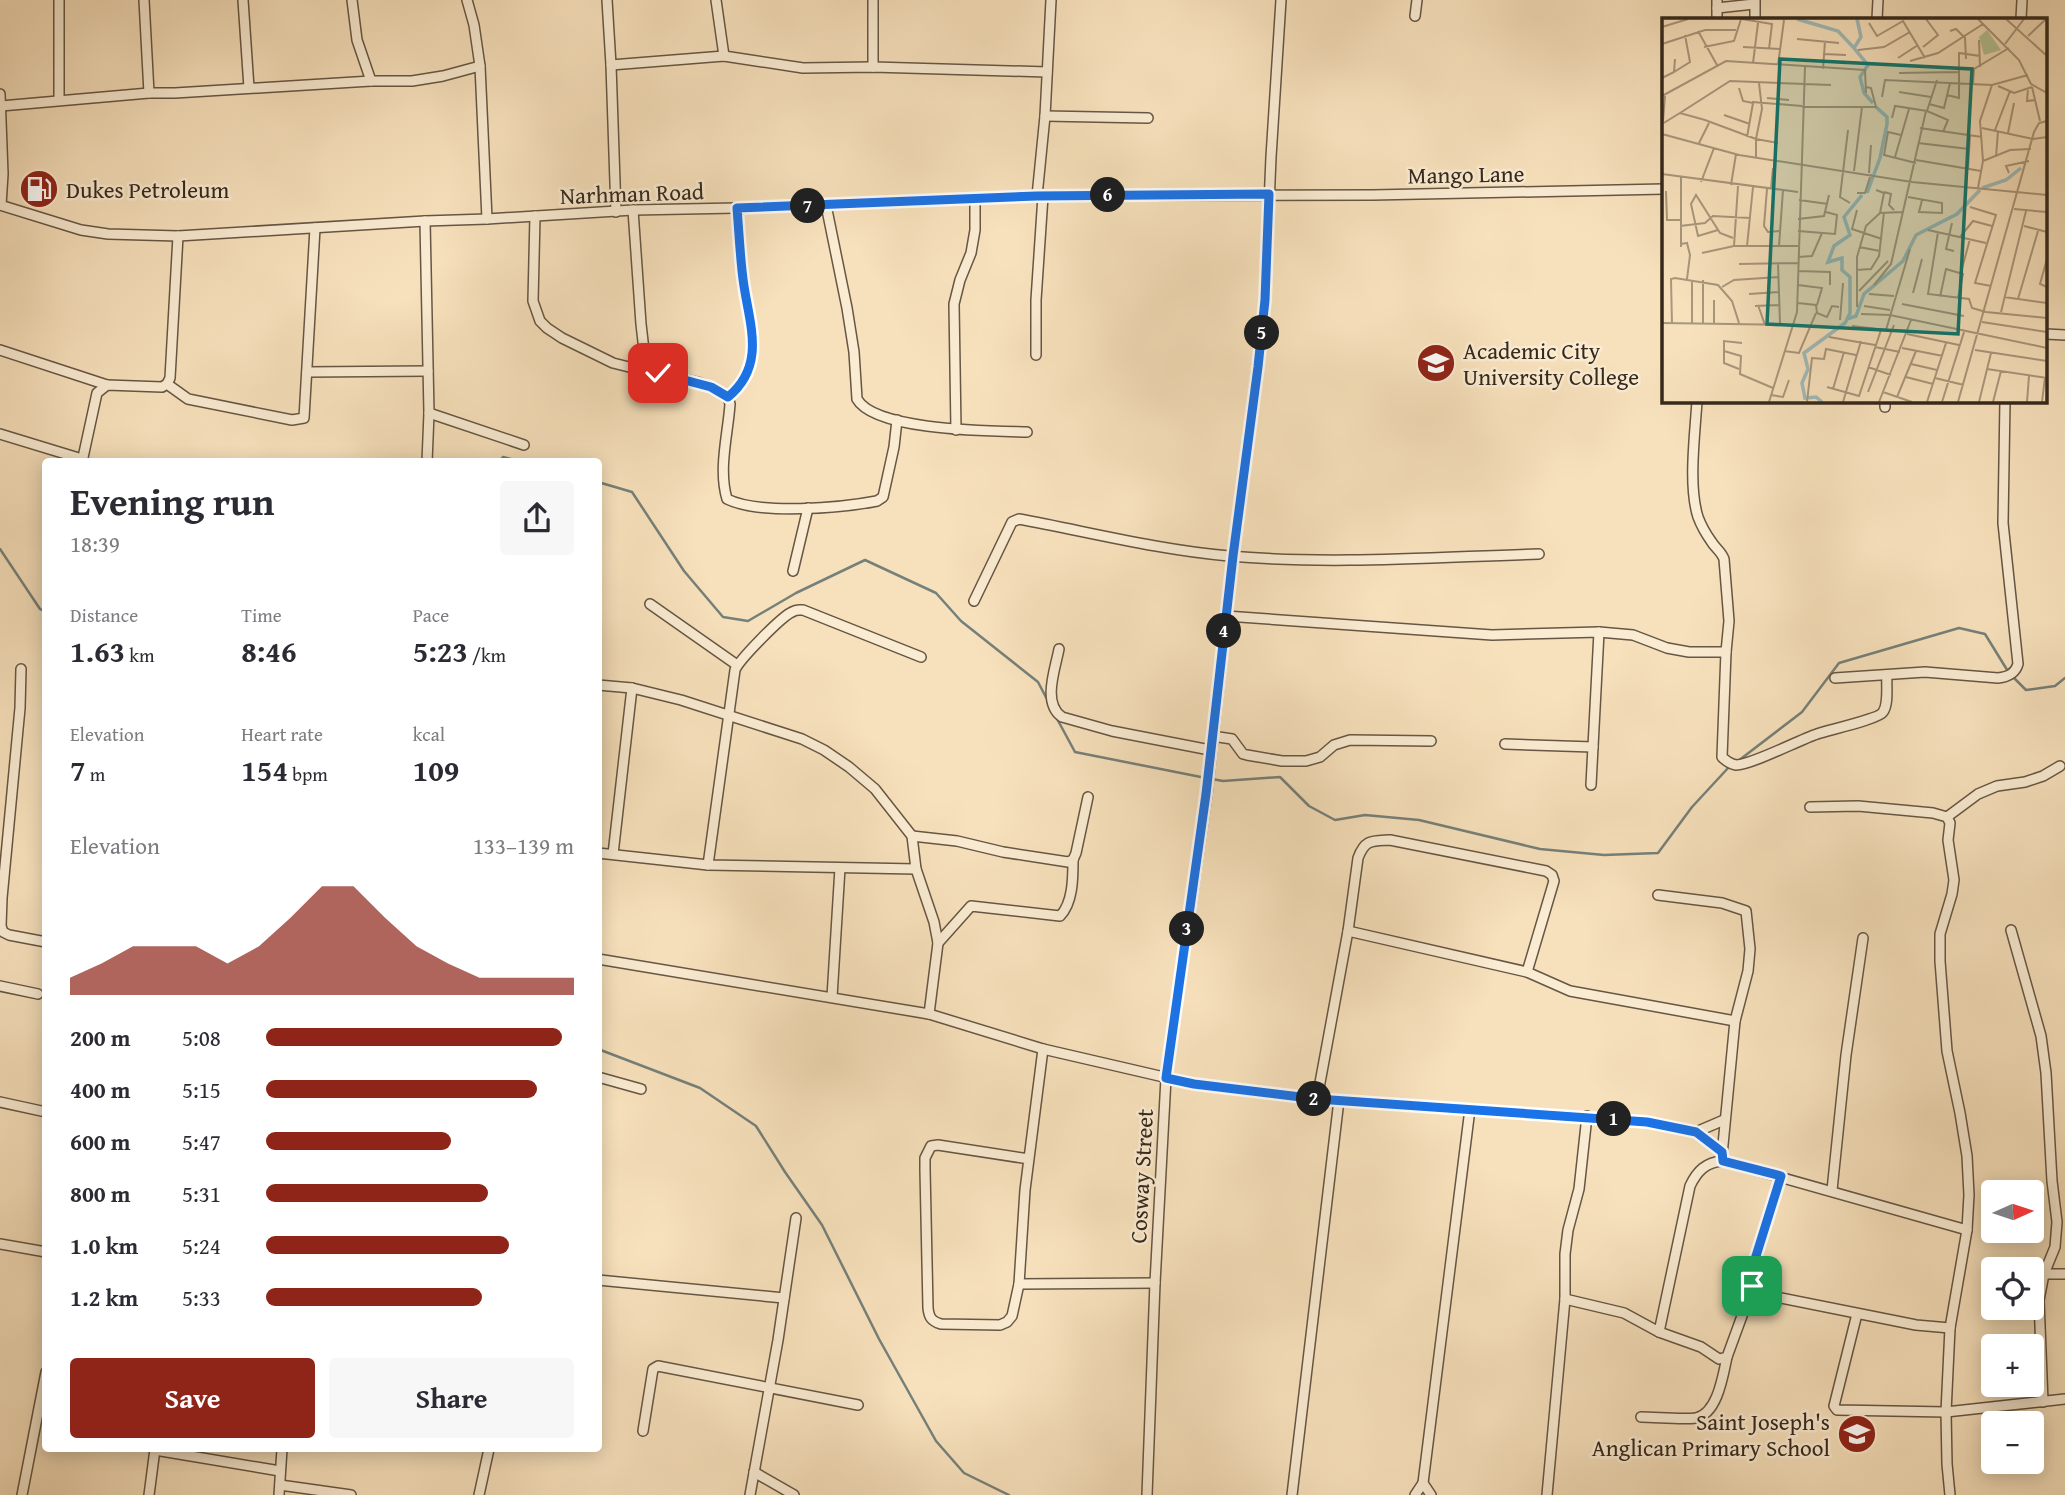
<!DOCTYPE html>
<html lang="en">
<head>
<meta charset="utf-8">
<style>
  body { margin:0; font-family:"Gentium Book Plus",serif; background:#f7f7f7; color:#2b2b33; height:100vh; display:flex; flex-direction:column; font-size:26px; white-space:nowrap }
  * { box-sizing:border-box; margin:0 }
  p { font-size:23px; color:#7c7c81 }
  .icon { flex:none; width:38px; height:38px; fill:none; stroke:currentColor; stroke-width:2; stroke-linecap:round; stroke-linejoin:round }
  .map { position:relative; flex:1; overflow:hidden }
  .panel { position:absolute; left:42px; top:458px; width:560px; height:994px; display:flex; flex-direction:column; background:#fff; border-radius:7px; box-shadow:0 4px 18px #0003 }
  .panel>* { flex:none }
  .needle { width:46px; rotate:87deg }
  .controls { position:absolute; left:1981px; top:1180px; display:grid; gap:14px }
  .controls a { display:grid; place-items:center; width:63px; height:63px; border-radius:7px; background:#fff; box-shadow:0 4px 18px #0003; font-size:35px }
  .pin { position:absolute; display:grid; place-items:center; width:60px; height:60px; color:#fff; margin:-30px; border-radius:14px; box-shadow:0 4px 10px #0006 }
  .km { position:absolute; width:35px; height:35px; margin:-18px; border-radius:50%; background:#222; color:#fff; font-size:19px; line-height:35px; text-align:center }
  .round { display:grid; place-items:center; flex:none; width:74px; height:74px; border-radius:7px; background:#f7f7f7 }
  .headline { display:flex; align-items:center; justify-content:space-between; height:119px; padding:0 28px }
  h1 { font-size:38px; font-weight:600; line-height:52px }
  .stats { display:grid; grid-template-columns:repeat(3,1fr); gap:10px; height:119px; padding:7px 28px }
  .stats div { display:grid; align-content:center }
  .stats b { font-size:30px; font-weight:600 }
  .stats small { font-size:19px; font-weight:400 }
  .stats p { font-size:19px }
  .chart { height:196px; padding:14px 28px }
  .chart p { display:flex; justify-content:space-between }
  .chart svg { width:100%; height:126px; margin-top:7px; fill:#8f2418; opacity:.7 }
  .primary-button { display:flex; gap:14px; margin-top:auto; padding:14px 28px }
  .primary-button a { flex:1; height:80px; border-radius:7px; background:#8f2418; color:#fff; font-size:28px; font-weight:600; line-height:80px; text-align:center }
  .primary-button a+a { background:#f7f7f7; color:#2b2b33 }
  ul { padding:0 28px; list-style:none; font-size:23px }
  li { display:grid; grid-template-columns:112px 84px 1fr; align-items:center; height:52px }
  li i { height:18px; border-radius:9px; background:#8f2418 }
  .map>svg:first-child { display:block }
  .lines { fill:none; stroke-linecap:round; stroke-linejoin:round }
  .stream { stroke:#75807a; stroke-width:2.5 }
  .minor-casing { stroke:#665643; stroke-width:12 }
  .minor { stroke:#faecd3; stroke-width:9 }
  .route-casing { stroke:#fff; stroke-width:14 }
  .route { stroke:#1a73e8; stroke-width:9 }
  .labels { text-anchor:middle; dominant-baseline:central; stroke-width:5; stroke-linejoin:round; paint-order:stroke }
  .street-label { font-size:23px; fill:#35281b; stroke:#faecd3 }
  .poi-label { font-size:23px; fill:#35281b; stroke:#faecd3; text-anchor:start }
  .inset-river { fill:none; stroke:#a0bbba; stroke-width:3.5 }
  .inset-road { fill:none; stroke:#a9977c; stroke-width:2 }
  .view { fill:#0f766e; fill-opacity:0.15; stroke:#0f766e; stroke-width:3.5 }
  .inset-edge { fill:none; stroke:#35281b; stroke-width:3.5 }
</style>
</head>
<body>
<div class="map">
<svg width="2065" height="1495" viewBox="0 0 2065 1495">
  <rect width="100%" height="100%" fill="#f7e1bc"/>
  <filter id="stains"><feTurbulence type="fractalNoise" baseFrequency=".00286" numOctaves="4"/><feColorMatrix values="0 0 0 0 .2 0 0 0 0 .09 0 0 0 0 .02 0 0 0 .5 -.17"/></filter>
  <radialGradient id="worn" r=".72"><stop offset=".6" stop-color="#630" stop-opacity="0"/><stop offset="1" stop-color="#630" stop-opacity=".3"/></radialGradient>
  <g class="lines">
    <g class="stream">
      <path d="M499,462L503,457L522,462"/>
      <path d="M598,482L632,492L684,571L723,617L748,621L796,593L865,560L936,593L961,621L1038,682L1049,703"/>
      <path d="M0,549L40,609L46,612"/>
      <path d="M1055,715L1075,752L1206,778"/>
      <path d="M1738,761L1802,712L1839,663L1959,628L1985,634L2009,673L2026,690L2055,686L2065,678"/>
      <path d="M1212,779L1223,781L1280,777L1309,806L1335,820L1365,815L1419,820L1540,849L1604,855L1658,853L1692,807L1729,767"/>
      <path d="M598,1049L700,1088L756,1126L785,1172L822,1225L879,1339L936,1441L964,1473L1009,1495"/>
    </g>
    <g class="minor-casing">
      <g id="minor">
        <path d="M59,0V100"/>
        <path d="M144,0L149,93"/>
        <path d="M243,0L249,88"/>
        <path d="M352,0L357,40L371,81"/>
        <path d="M467,0L474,25L480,66L487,219"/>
        <path d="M607,0L611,65L616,212"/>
        <path d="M716,0L724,56"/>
        <path d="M873,0V67"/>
        <path d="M1755,0V19"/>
        <path d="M1717,8L1754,4"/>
        <path d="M1415,16L1417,0"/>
        <path d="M1717,19V0"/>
        <path d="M1877,19L1878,0"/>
        <path d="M2021,19L2022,0"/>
        <path d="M611,65L724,56L803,68L873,67L1047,72"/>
        <path d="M0,94L3,174L1,205"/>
        <path d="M1,106L149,93H175L371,81H412L443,76L480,66"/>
        <path d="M1045,116L1148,118"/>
        <path d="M1037,196L1045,116L1051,0"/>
        <path d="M0,205L81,230L108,234L178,236L425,221L487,219L633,210L737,208L1037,196L1373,195L1664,189"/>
        <path d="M826,205L847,308L854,352L857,399C875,431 992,431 1027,432"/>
        <path d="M633,210L641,324L645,359L650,368"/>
        <path d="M535,216L533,301L540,321L547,328L562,338L613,363L629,367L650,368L658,373L697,382L711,387L728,397L730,404C728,434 718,469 727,499C759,515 841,508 877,501L883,497L894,447L897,420"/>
        <path d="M425,221L429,413L427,462"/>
        <path d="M2046,334L2065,335"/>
        <path d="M0,350L107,385"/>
        <path d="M1036,355V300L1043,196"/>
        <path d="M307,372L428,371"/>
        <path d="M167,384L188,399L292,420L304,418L315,228"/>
        <path d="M728,397C768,363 748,322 743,279C740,256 739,232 737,208"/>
        <path d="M1697,401C1695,434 1688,486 1698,517C1701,525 1706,534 1711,541C1715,548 1721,551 1724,559L1729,621L1726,652"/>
        <path d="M1885,407V401"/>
        <path d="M429,413L524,445"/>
        <path d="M956,430L954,304L960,280L971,253L975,230V198"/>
        <path d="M0,434L82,459"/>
        <path d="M82,462L97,393L107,385L162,387L167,384L170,378L178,236"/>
        <path d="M793,571L808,508"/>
        <path d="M974,601L1012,522L1019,519C1089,532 1159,550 1229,556C1332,565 1436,557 1539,554"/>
        <path d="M650,604L737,665"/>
        <path d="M1226,616L1492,635L1599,632L1633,635L1667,648L1689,652H1726L1722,757C1726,761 1730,764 1736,765C1751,765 1799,740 1817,734C1828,730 1879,719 1883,712C1889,704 1886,685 1887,675"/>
        <path d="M1059,649C1055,670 1042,703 1062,717L1112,731L1210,750"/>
        <path d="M21,669L20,708L2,898L1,926L3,932L9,935L46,942"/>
        <path d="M1835,678L1925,672L1998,678C2008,677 2015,674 2018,664L2003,523L2005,401"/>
        <path d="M598,685L632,688L681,700L802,739L824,750L849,767L875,789L912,836L916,869L934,922L938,943L929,1014"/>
        <path d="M1212,736L1232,739L1243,754L1247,755L1282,761H1306L1320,757L1334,745L1350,740L1431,741"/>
        <path d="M1505,744L1593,747"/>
        <path d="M1591,785L1599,632"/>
        <path d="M1810,807L1858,806L1933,813L1947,817L1950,823L1948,840L1954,880L1952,894L1940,934V961L1947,1051L1960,1113L1967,1156L1969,1195L1967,1230L1950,1328L1946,1412L1947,1464L1950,1495"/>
        <path d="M1947,817L1978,794L1997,786L2025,782L2043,776L2060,766"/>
        <path d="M912,836L957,841L1003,852L1068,862L1073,860L1076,853L1088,797"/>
        <path d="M598,853L708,865L916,869"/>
        <path d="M613,854L632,688"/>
        <path d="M708,865L735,670C739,660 781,617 792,612C797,609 797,610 803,610L921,657"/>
        <path d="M1658,895L1722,903L1746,911L1750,949L1748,971L1735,1021L1722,1155"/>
        <path d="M2011,930L2041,1036L2046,1073L2052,1181L2057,1222L2055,1247L2044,1274L2039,1300L2043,1402"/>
        <path d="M1348,931L1527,972L1570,991L1735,1021"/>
        <path d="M938,943L971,906L1060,916C1073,903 1073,878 1073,860"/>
        <path d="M598,959L929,1014L1043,1049L1194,1084L1317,1099L1647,1122L1696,1132L1722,1152"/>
        <path d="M0,986L38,994"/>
        <path d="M832,997L840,868"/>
        <path d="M598,1077L641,1089"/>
        <path d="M1317,1099L1348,931L1358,858C1365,839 1372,841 1390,840L1546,871L1552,875L1554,881L1527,972"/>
        <path d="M0,1102L46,1112"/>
        <path d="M1696,1132L1724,1120"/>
        <path d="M1029,1159L938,1145L931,1146L925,1158V1170L928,1308C929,1317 931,1321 941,1324L1000,1325L1007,1322L1012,1316L1019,1284L1025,1190L1043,1049"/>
        <path d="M1781,1176L1751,1272L1750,1281L1756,1293L1916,1325L1950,1328"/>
        <path d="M1832,1190L1846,1055L1863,938"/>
        <path d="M0,1244L46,1252"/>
        <path d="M2044,1274H2065"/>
        <path d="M598,1280L784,1298"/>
        <path d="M1019,1284L1155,1283"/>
        <path d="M1565,1299L1624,1313L1659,1332L1690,1186C1697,1171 1706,1162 1723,1161L1967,1230"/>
        <path d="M1857,1314L1834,1406L1837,1410L1946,1412L2065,1399"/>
        <path d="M1659,1332L1701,1347L1719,1359L1727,1357L1746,1305L1756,1293"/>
        <path d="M1641,1417C1656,1417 1682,1420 1696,1418C1718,1413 1723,1375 1727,1357"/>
        <path d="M643,1431L653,1369L658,1366L858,1405"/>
        <path d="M155,1450L280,1471"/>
        <path d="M754,1472L794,1495"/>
        <path d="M280,1485L351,1495"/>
        <path d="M22,1495L46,1372"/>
        <path d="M149,1495L155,1449"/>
        <path d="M279,1495L282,1449"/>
        <path d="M479,1495L489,1449"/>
        <path d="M750,1495L778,1340L796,1218"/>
        <path d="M1147,1495L1155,1283L1166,1078L1207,794L1233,556L1260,347L1265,300L1271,157L1281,0"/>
        <path d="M1292,1495L1339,1100"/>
        <path d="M1415,1495L1423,1483"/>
        <path d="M1431,1495L1423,1483L1470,1109"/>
        <path d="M1547,1495L1565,1299V1254L1568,1230L1579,1189L1587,1116"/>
      </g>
    </g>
    <use href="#minor" class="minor"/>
  </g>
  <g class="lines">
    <g class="route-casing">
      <path id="route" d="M658,373L711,387L728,397C768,364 748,321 743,279C740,256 739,232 737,208L1037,196L1269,194L1265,300L1258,367L1233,556L1206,794L1166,1078L1194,1084L1317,1099L1647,1122L1696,1132L1722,1152L1723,1161L1781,1176L1751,1272L1752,1286"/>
    </g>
    <use href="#route" class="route"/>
  </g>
  <defs>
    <g id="fuel-disc" transform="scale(2.0125)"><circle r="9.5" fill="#8f2418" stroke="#faecd3"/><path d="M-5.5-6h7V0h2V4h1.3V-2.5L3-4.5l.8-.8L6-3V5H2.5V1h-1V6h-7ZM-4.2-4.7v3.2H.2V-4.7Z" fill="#fff"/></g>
    <g id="university-disc" transform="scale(2.0125)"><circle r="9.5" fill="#8f2418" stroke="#faecd3"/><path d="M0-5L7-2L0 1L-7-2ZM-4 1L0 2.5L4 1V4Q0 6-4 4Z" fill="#fff"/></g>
    <g id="school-disc" transform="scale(2.0125)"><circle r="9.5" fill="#8f2418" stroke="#faecd3"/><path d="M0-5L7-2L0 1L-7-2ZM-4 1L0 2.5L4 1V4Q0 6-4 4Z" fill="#fff"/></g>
  </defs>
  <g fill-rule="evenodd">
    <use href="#fuel-disc" x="39" y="189"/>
    <use href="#university-disc" x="1436" y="363"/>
    <use href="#school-disc" x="1857" y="1434"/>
  </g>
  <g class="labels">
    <g class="street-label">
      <text transform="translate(1466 174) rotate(-1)">Mango Lane</text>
      <text transform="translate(632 193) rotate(-2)">Narhman Road</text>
      <text transform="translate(1141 1176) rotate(-87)">Cosway Street</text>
    </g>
    <g class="poi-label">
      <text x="66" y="189">Dukes Petroleum</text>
      <text x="1463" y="350">Academic City<tspan x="1463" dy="26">University College</tspan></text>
      <text x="1830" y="1421" text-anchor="end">Saint Joseph's<tspan x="1830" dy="26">Anglican Primary School</tspan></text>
    </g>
  </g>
  <g transform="translate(1662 18)">
    <rect width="385" height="385" fill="#f7e1bc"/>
    <path d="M325,12L339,32L322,37L317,19Z" fill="#b6c496"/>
    <path class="inset-river" d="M135,1L176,13L192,30M195,1L199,19L192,30L206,47L198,59L202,75L211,85M320,170L344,162L359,150M205,175L218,140L225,106V99L214,89M185,301L194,298L202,276L241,243L254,217L295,196L318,172M160,384L154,379L143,380L140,365L146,351L142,335L183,305L188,295V259L180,252V240L166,244L172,228L188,217L182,199L200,177"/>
    <path class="inset-road" d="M80,1L110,6L107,31M316,1L357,42L369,66L385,75M344,1L385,38M207,5L215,18L241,3L263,40M0,9L26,1M36,13L55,47M288,13L294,11L303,20L304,41M366,18L384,1M135,21L177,25M317,22L318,49M0,26L43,12H74M343,26L362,1M42,29L72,23L79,1M81,29L118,31M261,29L276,17L264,1M196,32L222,29L248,14M162,36L184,37M236,40L256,27M248,43L276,35L321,6M91,45L96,5M116,47L122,2M161,51L163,23M12,54L28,44L23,17M237,55L297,54M0,60L12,54L13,41M97,65L100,91L94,121L116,125M311,66L312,51L347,30M336,68L352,75L370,69M370,69L378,103M77,70L81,83L91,85L85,119M366,70L365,83L373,82M237,74L269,79M285,77L297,80V35L318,38M0,78L64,43L203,52L204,75M220,79L223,62L330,67L366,57M105,80L127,82M90,84L140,88M267,86L282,90L288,65M140,89H200M265,93L275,62M18,95L68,63L169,67M62,97L88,106M230,100L233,88L265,93L286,102L281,114M1,103L3,78M0,106L18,95L43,102L94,121V140M258,110L320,119M320,110L371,121L385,119M186,112L178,179L188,185M333,112L348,73M346,115L352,85M0,116L77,137L250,164L385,177M239,117L226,114L222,137L254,145M37,125L47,105M256,125L307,131M233,139L247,91M334,139L336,113M254,142L319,153M321,143L348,132L369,131M306,151L308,118M192,153L200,89H214L209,70L204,69M207,155L209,127M347,155L344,148L367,143M0,156L136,174M19,159V229M39,164L52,130M69,167L74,136M316,170L321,143L318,103L330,67M105,171L102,208L106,214L117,213M109,171L111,150M214,172L222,175L218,195M4,173L5,202H18M222,174L229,176L227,187L232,192M195,175H203L209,156M246,179L280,185V195L257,194L260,182M137,182L166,186M308,189L334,197L313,265L329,268M352,191L385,194M195,192L190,211L220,221M136,201L162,198L167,177M290,205L284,231L292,233M18,208L43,205L51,198L88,200M362,208L385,214M56,212L36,218L29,186L34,177L58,215L71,220M266,212L324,225M136,213L173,216L175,197L164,194M276,214L266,276L307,281L310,290L324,294L385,300M298,219L311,203L330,208M19,226L25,225L28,237L25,261M72,228L76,168M85,228L91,169M117,228L121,172M197,229L218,233M40,235L72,228H136M136,239L150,238L160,215M385,241L378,266L385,269M116,245L118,305M77,246L136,245M194,252L209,251L217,238L222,194M136,253L168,254V267M299,254L308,221M30,262V305M41,262V306M136,267L160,270L155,287M212,267L229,246L264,93M60,269L72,262L117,259M197,273L226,243M251,275L260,241M87,276L117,274M207,276L232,278M278,279L284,251L301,256L296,280M342,279L385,285M356,281L376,213M136,285L154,287L155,295L165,299L170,288L177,289M240,286L302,298M96,287L103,307M93,288L117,287M202,288L228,292M195,289V239L204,208L218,195L241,194M339,294L364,193M199,296L228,297L385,330M178,302L181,265M320,304L385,314M0,305L131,307M10,306L9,261L13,260L56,267L70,283L77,305M52,306V282M190,308L224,312L248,231M245,316L297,327M167,319L213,327M213,329L238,334M240,330L281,338M313,332L385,343M62,333L79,338L78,356L111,370M122,333L137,335L154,295M249,346L275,352M206,349L229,357M77,351L62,345V323L80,325M325,351L385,360M244,359L271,366M273,360L302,367M165,369L197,378L219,312M171,371L182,334M206,374L232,307M221,374L250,384M109,377L121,379L127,362M235,379L254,333M107,384L135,294L143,49M145,384L150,340L162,341L164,331L194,337M181,384L199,323M217,384L249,302M265,384L284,325M280,384L302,314M296,384L372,114L377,105L385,103M317,384L329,335M331,384L339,353M365,384L367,358M380,384L383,359"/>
    <path class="view" d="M118,41L310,51L296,316L105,306Z"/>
    <rect width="385" height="385" class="inset-edge"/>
  </g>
  <rect width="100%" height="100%" filter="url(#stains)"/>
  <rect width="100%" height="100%" fill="url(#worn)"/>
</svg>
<div class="controls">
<a><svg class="needle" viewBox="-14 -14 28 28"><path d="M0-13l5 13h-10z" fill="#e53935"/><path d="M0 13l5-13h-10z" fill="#7c7c81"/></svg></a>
<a><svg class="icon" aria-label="locate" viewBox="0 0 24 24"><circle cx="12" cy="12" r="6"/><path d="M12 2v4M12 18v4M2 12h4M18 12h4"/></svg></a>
<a>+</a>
<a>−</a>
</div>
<div class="pin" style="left:1752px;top:1286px;background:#1e9e55"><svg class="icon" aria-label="arrive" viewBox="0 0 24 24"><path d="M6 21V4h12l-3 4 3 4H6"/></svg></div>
<div class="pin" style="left:658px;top:373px;background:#d93025"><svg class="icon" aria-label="check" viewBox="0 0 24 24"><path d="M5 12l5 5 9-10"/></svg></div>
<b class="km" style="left:1614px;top:1119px">1</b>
<b class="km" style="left:1314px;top:1099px">2</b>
<b class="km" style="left:1187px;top:929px">3</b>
<b class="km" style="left:1224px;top:631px">4</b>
<b class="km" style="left:1262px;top:333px">5</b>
<b class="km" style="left:1108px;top:195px">6</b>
<b class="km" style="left:808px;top:206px">7</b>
<section class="panel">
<div class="headline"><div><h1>Evening run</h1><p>18:39</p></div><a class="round"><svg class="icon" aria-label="share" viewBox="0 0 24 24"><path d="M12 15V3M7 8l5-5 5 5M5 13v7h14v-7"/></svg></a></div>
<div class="stats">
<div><p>Distance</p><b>1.63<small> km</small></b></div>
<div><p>Time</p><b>8:46</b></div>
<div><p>Pace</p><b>5:23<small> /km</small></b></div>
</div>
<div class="stats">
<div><p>Elevation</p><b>7<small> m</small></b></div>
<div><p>Heart rate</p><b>154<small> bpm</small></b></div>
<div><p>kcal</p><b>109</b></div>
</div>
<div class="chart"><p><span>Elevation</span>133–139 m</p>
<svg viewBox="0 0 160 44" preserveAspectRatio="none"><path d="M0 44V38L10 33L20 27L30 27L40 27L50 33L60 27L70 17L80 6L90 6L100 17L110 27L120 33L130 38L140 38L150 38L160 38V44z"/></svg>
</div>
<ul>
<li><b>200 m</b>5:08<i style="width:96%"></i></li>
<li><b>400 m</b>5:15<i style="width:88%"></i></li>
<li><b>600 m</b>5:47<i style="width:60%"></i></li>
<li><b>800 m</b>5:31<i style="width:72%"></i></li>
<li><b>1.0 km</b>5:24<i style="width:79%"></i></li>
<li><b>1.2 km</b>5:33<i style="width:70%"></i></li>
</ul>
<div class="primary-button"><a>Save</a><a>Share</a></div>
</section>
</div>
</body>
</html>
